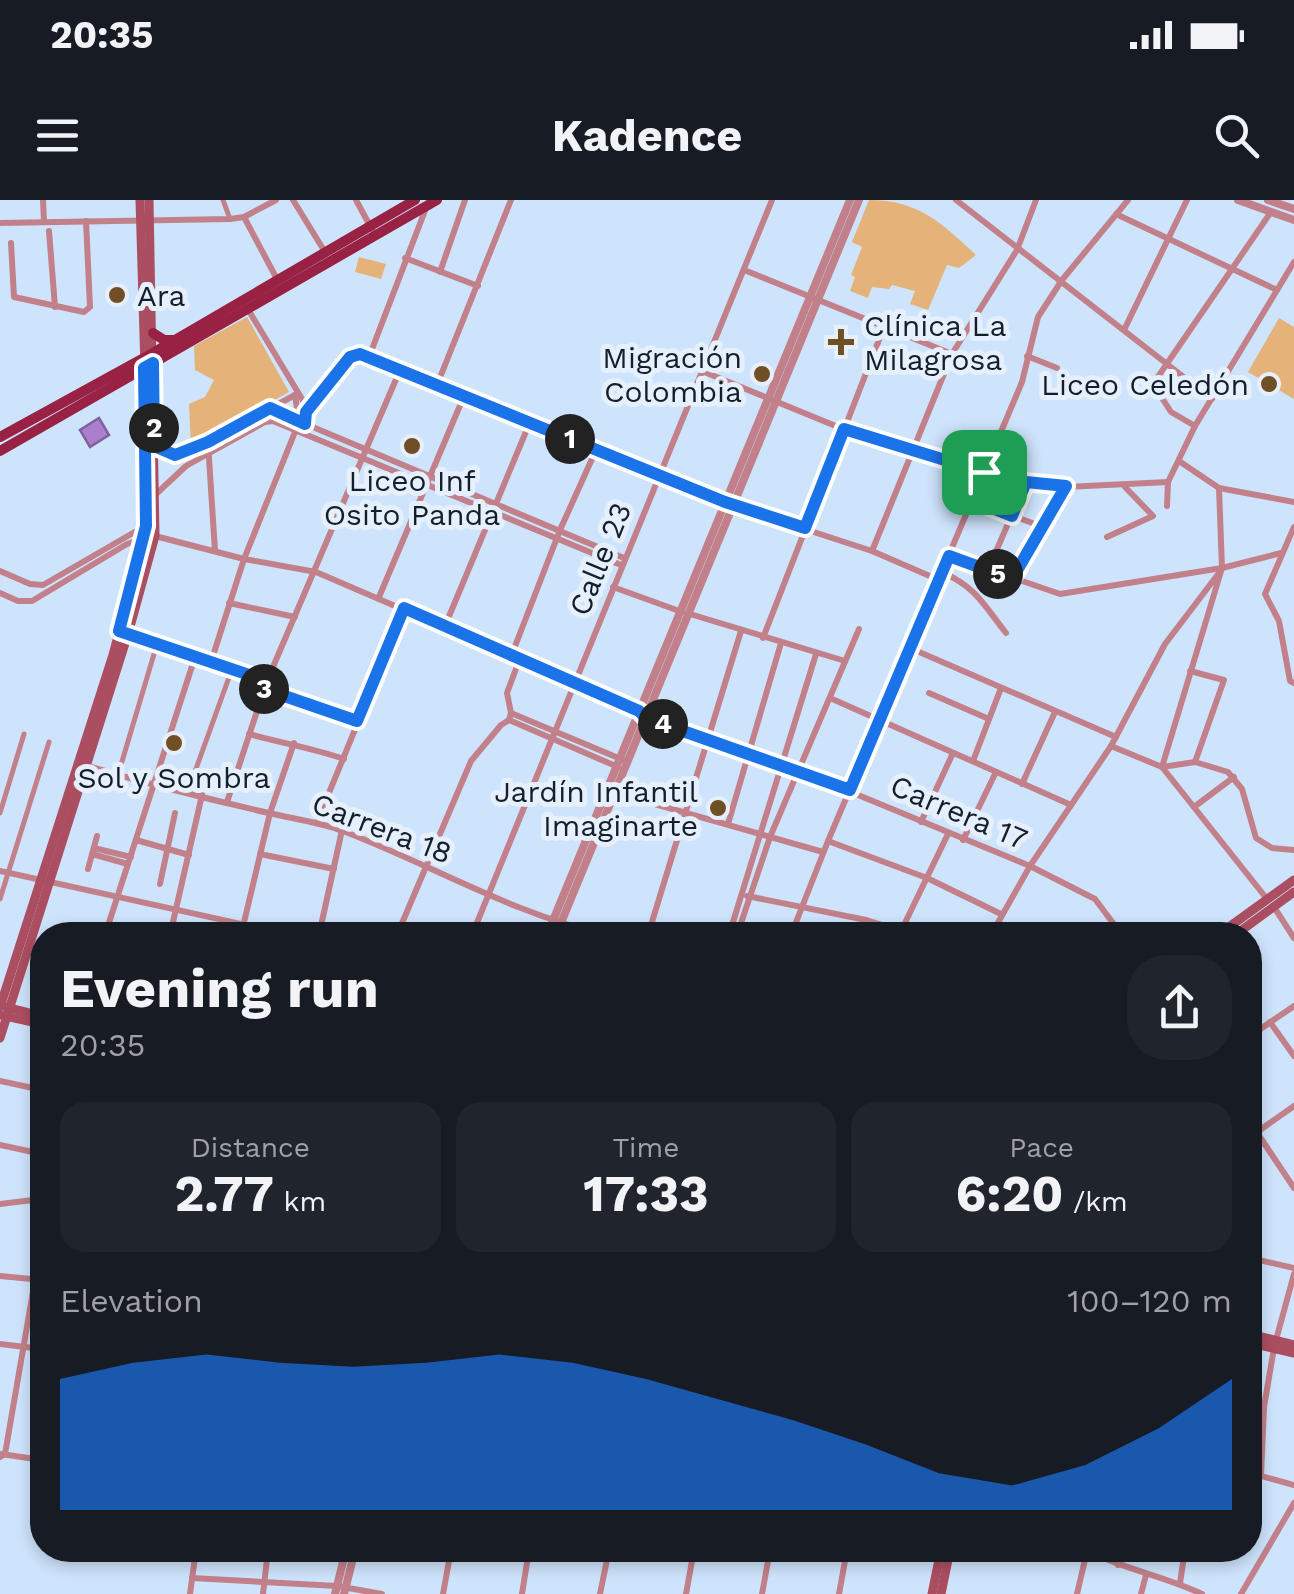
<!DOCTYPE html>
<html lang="en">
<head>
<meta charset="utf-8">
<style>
  body { margin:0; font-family:"Work Sans",sans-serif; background:#20242c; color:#f1f3f6; height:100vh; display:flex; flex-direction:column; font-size:38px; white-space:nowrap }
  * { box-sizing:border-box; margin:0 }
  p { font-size:32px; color:#9ea1a6 }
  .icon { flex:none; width:55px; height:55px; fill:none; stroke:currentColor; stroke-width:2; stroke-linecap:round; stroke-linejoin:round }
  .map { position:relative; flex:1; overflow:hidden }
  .drawer { position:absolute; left:30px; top:722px; width:1232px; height:640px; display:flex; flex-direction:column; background:#171b24; border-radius:40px; box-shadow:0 5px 15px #0003 }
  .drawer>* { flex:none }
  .pin { position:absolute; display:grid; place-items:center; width:85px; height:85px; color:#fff; margin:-42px; border-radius:20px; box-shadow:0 5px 15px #0006 }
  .km { position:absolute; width:50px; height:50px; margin:-25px; border-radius:50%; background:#222; color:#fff; font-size:28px; line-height:50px; text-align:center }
  .round { display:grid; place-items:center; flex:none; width:105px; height:105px; border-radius:40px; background:#20242c }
  .summary { display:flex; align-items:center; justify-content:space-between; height:170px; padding:0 30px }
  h1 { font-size:55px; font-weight:700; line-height:75px }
  .stats { display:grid; grid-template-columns:repeat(3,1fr); gap:15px; height:170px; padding:10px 30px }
  .stats div { display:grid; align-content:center; border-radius:25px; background:#20242c; text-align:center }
  .stats b { font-size:50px; font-weight:700 }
  .stats small { font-size:28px; font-weight:400 }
  .stats p { font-size:28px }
  .chart { height:280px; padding:20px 30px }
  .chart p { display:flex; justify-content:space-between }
  .chart svg { width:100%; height:180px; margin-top:10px; fill:#1a73e8; opacity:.7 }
  .status { display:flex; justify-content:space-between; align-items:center; height:70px; padding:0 50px; background:#171b24; direction:ltr }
  .status svg { height:28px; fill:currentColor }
  header { display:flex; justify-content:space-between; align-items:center; height:130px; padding:0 30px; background:#171b24; font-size:45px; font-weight:700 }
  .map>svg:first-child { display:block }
  .green { fill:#e5b279 }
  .water { fill:#ab7fce; stroke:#7e629c; stroke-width:2.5 }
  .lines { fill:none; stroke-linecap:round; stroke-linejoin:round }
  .pedestrian { stroke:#c2808a; stroke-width:5 }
  .minor { stroke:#c2808a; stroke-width:6 }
  .tertiary { stroke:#c2808a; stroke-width:8 }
  .secondary { stroke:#ac4e61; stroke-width:9 }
  .primary { stroke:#992144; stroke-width:10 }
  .route-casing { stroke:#fff; stroke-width:20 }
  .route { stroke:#1a73e8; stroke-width:12 }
  .poi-dot { fill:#704e26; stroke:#e5f0fc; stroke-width:4 }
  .labels { text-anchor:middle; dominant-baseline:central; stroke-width:10; stroke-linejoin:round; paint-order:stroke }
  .poi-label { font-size:30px; fill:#141f29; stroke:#e5f0fc; text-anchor:end }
  .street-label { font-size:30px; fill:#141f29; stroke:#e5f0fc }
</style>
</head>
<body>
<div class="status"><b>20:35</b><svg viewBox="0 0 49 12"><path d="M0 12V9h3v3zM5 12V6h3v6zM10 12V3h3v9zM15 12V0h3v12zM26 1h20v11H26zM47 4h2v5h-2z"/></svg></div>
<header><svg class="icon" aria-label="menu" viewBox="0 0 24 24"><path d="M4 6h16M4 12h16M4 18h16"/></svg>Kadence<svg class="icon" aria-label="search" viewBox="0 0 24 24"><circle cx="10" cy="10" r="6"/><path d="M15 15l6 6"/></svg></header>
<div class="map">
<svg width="1294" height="1394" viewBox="0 0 1294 1394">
  <rect width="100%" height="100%" fill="#cee4fc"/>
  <g class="green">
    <path d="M869,0C918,0 942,23 976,55L959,68L947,65L928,110L910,104L915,91L892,85L889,89L872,87L868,98L850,91L855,77L851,75L862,47L852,42Z"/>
    <path d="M359,57L386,64L381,79L355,72Z"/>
    <path d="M247,117L289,192L191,246L189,204L205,197L214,180L195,170L194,146Z"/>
    <path d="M1279,118L1294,127V199L1248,172Z"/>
  </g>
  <path class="water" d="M99,218L109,235L90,247L80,230Z"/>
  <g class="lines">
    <g class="pedestrian">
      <path d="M223,0L230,19"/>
      <path d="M118,575L157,444"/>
      <path d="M188,591L232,469"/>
      <path d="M0,613L24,534"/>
      <path d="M0,699L49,542"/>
    </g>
    <g class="minor">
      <path d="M43,0L44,22"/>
      <path d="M293,0L325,52"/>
      <path d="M356,0L375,35"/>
      <path d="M956,0L1212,199"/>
      <path d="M1116,14L1277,90"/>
      <path d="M244,17L278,81"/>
      <path d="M0,23L230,19L244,17L276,0"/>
      <path d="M49,31L55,107"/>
      <path d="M11,43L14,97L84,112L90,107L86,21"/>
      <path d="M405,58L478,86"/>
      <path d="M744,70L952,154"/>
      <path d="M440,72L465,0"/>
      <path d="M246,106L302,199L307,212L304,227"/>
      <path d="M1125,128L1187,0"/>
      <path d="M1027,156L1057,168"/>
      <path d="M369,157L426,8"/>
      <path d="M702,171L843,229L911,251L1026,282L1066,287L1168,282"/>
      <path d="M437,185L511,0"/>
      <path d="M270,209L624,358"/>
      <path d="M307,212L350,157L359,154L725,303L872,351L939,380"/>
      <path d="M1195,226L1171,212L1153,184L1271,12"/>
      <path d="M208,243L215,351"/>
      <path d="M154,246L175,255L184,254L297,194"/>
      <path d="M1179,261L1219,288L1294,302"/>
      <path d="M1219,288L1222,368L1162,567L1267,699"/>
      <path d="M155,295L186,266L265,222L273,221L621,365"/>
      <path d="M971,300L1043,327"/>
      <path d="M1167,306L1168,282L1195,226L1294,62"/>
      <path d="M1294,327L1265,394L1279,421L1290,481L1294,483"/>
      <path d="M155,336L244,359L316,372L639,511L647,518L800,571L1030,666L1095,699L1122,735"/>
      <path d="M1107,337L1153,316L1125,287"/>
      <path d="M872,351L952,154L1017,50L1036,0"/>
      <path d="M949,356L1060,394L1222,368L1281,353"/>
      <path d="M988,370L1026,282"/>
      <path d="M0,371L30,384L43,385L145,326"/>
      <path d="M942,372C977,388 983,404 1006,433"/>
      <path d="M1012,379L1066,287"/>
      <path d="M613,387L682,412"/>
      <path d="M0,393L18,401H32L127,344L144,338"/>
      <path d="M379,397L464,196"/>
      <path d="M229,403L295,417"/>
      <path d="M690,414L845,461"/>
      <path d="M445,426L530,222"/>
      <path d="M125,434L267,481"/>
      <path d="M763,438L884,127"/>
      <path d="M910,448L1116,537"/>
      <path d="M512,454L560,330L596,250"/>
      <path d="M211,462L244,359L299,222L295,195"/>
      <path d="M1190,471L1224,480L1195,562"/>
      <path d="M264,489L357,521"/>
      <path d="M929,493L989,519"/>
      <path d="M830,498L1071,605"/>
      <path d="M511,513L628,562"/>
      <path d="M509,520L618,567"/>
      <path d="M249,534C281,543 312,548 344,559"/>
      <path d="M1111,546L1162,567L1195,562L1228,572L1242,589L1256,638L1272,648L1294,650"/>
      <path d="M973,561L1001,488"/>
      <path d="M84,565C145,583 207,599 269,613C294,619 319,622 343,631C432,665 513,714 606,735"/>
      <path d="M1022,584L1055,512"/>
      <path d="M616,593L823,652"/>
      <path d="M227,602L267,481L400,170"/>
      <path d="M1194,607L1234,577"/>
      <path d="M317,622L405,408"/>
      <path d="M921,622L953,553"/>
      <path d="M728,624L781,443"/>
      <path d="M136,640L189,655"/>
      <path d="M963,640L996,572"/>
      <path d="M828,641L927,678L1001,714"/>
      <path d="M94,648L131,657"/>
      <path d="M92,654L128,664"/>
      <path d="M260,654L334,669"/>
      <path d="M88,669L97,636"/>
      <path d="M0,671L291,735"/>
      <path d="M160,684L175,613"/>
      <path d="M747,696L866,720L916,735"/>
      <path d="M1274,707L1294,738"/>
      <path d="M902,729L948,634"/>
      <path d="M105,735L195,457"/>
      <path d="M170,735L202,595"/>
      <path d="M241,735L270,613L294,543"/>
      <path d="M319,735L342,630"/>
      <path d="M397,735L471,561L501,525L509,520L511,513L507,493L520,458"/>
      <path d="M472,735L772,0"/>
      <path d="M648,735L741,431"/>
      <path d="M729,735L816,454"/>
      <path d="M737,735L770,637L859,429"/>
      <path d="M791,735L828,641L1022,182L1038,117L1062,80L1128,0"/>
      <path d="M862,735L866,720"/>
      <path d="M991,735L1030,666L1111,546L1165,444L1219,373"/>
      <path d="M1270,822L1294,856"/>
      <path d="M1250,836L1294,806"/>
      <path d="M0,881L42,890"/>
      <path d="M1250,922L1294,988"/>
      <path d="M1250,937L1294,906"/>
      <path d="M0,945L42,954"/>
      <path d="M0,1004L41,999"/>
      <path d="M1250,1058L1294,1068"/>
      <path d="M0,1076L42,1080"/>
      <path d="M1276,1140L1294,1074"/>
      <path d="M0,1144L42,1149"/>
      <path d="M1250,1205L1264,1207"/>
      <path d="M1,1254L42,1260"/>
      <path d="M0,1257L5,1254L35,1080L42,991"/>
      <path d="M1250,1273L1294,1285"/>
      <path d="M1261,1275L1264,1207L1274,1148"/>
      <path d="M1086,1350C1123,1369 1164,1376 1202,1394"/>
      <path d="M1118,1365L1121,1350"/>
      <path d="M192,1378L337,1386L382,1394"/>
      <path d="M1180,1383L1185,1350"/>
      <path d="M190,1394L196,1350"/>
      <path d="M263,1394L268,1350"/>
      <path d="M443,1394L451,1350"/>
      <path d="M522,1394L529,1350"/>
      <path d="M600,1394L609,1350"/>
      <path d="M686,1394L694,1350"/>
      <path d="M762,1394L770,1350"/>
      <path d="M839,1394L847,1350"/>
      <path d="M1077,1394L1087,1351"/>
      <path d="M1141,1394L1146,1375"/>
      <path d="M1241,1394L1294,1303"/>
    </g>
    <g class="tertiary">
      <path d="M1238,0L1294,20"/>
      <path d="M1268,0L1294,9"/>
      <path d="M547,735L850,0"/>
      <path d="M556,735L859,0"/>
      <path d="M335,1394L346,1350"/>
      <path d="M344,1394L355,1350"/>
    </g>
    <g class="secondary">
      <path d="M1218,735L1294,680"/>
      <path d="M1235,735L1294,692"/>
      <path d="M0,807L113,455L144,338L145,168L140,0"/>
      <path d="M6,807L42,816"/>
      <path d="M0,815L42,824"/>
      <path d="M0,838L128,434L155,336L149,0"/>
      <path d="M1250,1134L1294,1145"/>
      <path d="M1250,1143L1294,1153"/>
      <path d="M932,1394L941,1350"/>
      <path d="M941,1394L950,1350"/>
    </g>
    <g class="primary">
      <path d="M153,133L164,140H174"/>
      <path d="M0,237L144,158L415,0"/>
      <path d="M0,251L437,0"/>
    </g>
  </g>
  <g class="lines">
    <g class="route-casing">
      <path id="route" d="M360,154L725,302L805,328L844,229L984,272L972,300L1012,316L1026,282L1066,286L1012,379L949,356L850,590L646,518L639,511L404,408L357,521L264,489L267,481L119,431L146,326L144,168L153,163L154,246L175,255L208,242L270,208L305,224L306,212L350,157Z"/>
    </g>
    <use href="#route" class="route"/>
  </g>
  <g class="poi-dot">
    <circle cx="117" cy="95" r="10"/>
    <path d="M836 127h10v10h10v10h-10v10h-10v-10h-10v-10h10z"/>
    <circle cx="762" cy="174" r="10"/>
    <circle cx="1269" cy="184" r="10"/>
    <circle cx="412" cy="246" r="10"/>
    <circle cx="174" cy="543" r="10"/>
    <circle cx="718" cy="608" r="10"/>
  </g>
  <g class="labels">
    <g class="poi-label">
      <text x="137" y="95" text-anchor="start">Ara</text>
      <text x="864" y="125" text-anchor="start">Clínica La<tspan x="864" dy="34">Milagrosa</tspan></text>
      <text x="742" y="157">Migración<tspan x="742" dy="34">Colombia</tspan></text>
      <text x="1249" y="184">Liceo Celedón</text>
      <text x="412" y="280" text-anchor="middle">Liceo Inf<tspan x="412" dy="34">Osito Panda</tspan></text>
      <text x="174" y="577" text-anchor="middle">Sol y Sombra</text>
      <text x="698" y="591">Jardín Infantil<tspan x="698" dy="34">Imaginarte</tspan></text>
    </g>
    <g class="street-label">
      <text transform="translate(600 359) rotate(-68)">Calle 23</text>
      <text transform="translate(959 612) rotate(23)">Carrera 17</text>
      <text transform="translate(382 628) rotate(21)">Carrera 18</text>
    </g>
  </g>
</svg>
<div class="pin" style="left:984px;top:272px;background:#1e9e55"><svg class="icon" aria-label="arrive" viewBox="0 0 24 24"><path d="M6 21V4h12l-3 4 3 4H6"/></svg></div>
<b class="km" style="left:570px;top:239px">1</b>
<b class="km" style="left:154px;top:228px">2</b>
<b class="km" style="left:264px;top:489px">3</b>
<b class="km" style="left:663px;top:524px">4</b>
<b class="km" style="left:998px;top:374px">5</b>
<section class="drawer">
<div class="summary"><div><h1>Evening run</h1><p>20:35</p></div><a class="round"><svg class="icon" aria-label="share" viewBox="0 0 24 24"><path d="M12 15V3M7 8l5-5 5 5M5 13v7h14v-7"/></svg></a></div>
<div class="stats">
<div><p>Distance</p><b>2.77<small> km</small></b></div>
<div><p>Time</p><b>17:33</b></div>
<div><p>Pace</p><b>6:20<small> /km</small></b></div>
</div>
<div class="chart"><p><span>Elevation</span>100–120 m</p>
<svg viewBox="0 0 160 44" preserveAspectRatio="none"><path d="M0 44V12L10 8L20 6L30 8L40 9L50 8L60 6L70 8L80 12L90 17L100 22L110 28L120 35L130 38L140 33L150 24L160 12V44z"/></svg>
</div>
</section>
</div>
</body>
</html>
